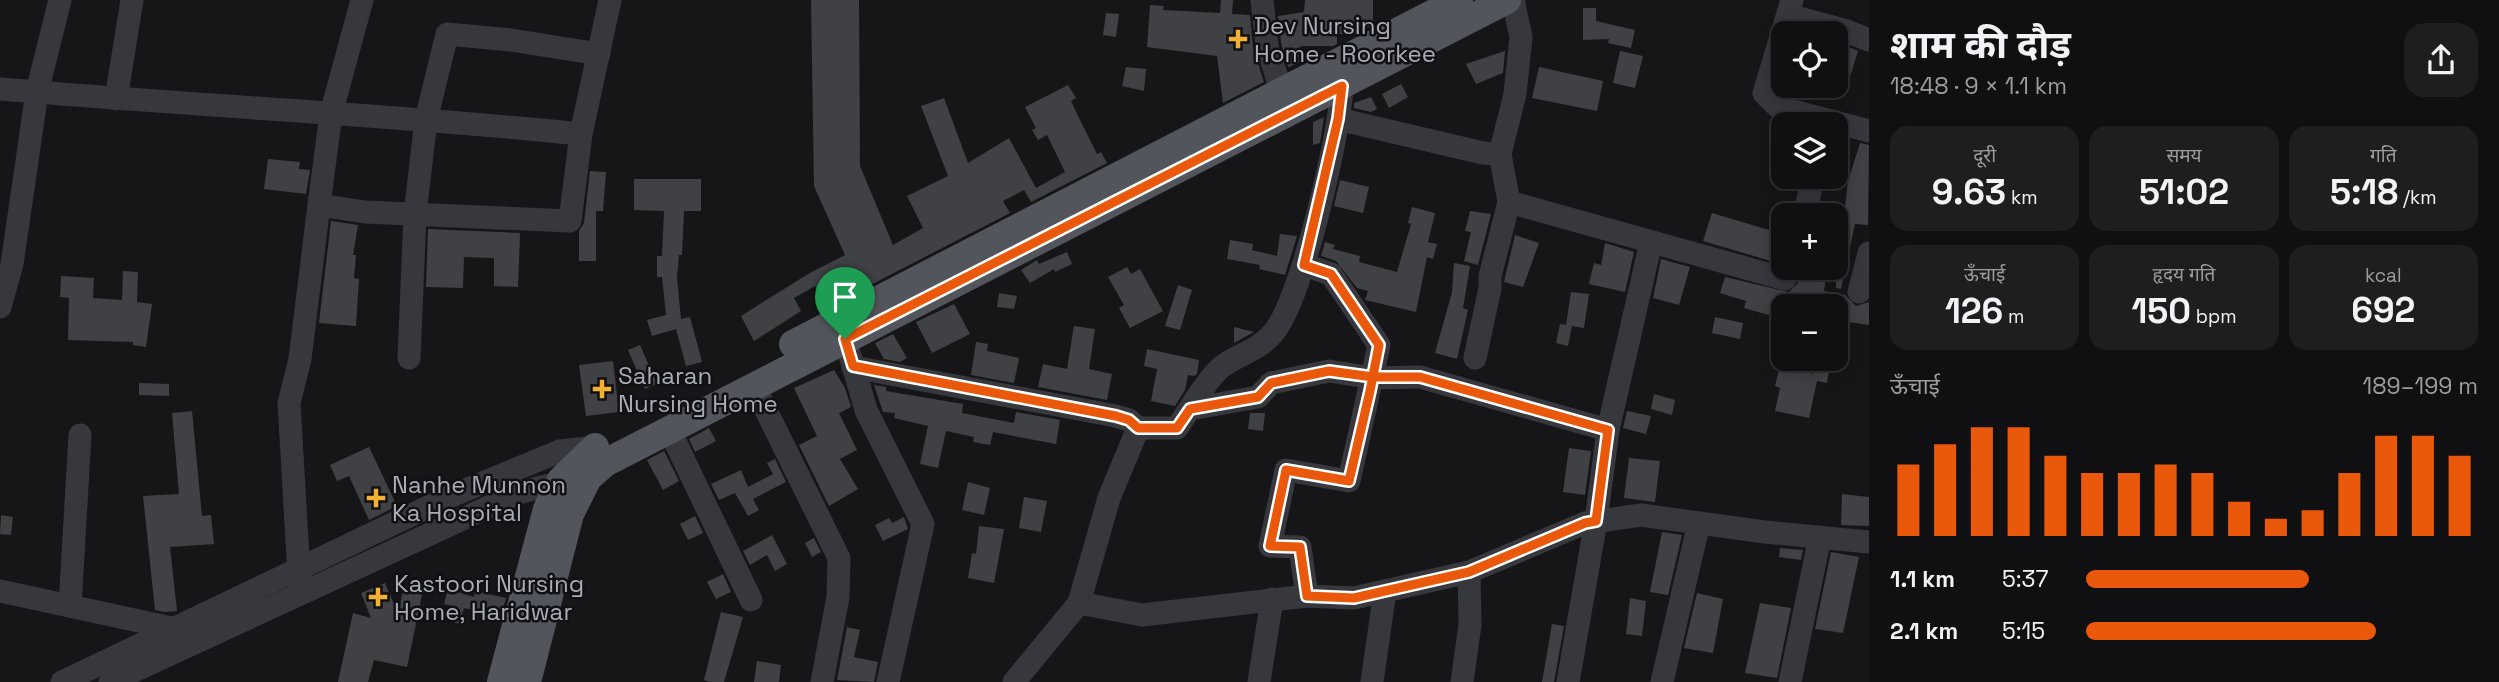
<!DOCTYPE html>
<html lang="hi">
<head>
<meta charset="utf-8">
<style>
  body { margin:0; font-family:"Space Grotesk","Noto Sans Devanagari",sans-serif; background:#1e1e20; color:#f1f3f6; height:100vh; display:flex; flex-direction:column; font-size:26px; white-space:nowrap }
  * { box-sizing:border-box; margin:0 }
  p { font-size:23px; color:#9c9d9f }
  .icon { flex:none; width:38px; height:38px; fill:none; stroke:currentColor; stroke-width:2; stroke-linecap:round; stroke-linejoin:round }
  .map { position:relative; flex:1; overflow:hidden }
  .side { display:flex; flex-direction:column; background:#101012; width:630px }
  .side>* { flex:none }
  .buttons { position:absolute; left:1771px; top:21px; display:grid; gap:14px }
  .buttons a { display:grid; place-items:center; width:77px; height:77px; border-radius:14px; background:#101012; box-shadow:0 4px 18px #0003,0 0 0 2px #303032; font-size:35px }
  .pin { position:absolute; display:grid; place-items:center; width:60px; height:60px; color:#fff; margin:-72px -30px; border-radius:50% 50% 50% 0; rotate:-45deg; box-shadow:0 0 7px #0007 }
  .pin .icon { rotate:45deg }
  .round { display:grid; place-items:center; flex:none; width:74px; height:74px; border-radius:21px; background:#1e1e20 }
  .overview { display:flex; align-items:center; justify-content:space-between; height:119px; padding:0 21px }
  h1 { font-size:38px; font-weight:700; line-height:52px }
  .metrics { display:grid; grid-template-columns:repeat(3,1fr); gap:10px; height:119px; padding:7px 21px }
  .metrics div { display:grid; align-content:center; border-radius:18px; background:#1e1e20; text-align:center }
  .metrics b { font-size:35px; font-weight:700 }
  .metrics small { font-size:19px; font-weight:400 }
  .metrics p { font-size:19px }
  .chart { height:196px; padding:14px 21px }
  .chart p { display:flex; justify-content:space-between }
  .chart svg { width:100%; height:126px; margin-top:7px; stroke:#ea580c; stroke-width:6 }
  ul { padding:0 21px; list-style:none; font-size:23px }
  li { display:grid; grid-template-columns:112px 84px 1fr; align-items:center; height:52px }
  li i { height:18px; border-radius:9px; background:#ea580c }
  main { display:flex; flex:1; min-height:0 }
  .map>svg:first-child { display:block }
  .building { fill:#404145 }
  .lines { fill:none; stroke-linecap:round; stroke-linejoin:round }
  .minor { stroke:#37383d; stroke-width:23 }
  .major { stroke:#53555c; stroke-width:28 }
  .route-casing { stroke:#fff; stroke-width:14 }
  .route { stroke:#ea580c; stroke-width:9 }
  .poi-dot { fill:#f2b134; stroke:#111113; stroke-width:2.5 }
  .labels { text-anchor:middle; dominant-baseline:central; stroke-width:5; stroke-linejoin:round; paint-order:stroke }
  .poi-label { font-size:24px; fill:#a8adb8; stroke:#111113; text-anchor:start }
</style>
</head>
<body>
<main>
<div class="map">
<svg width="1869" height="682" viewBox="0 0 1869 682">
  <rect width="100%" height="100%" fill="#161618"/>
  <g class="building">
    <path d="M811,0H859L860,166L893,245L923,228L907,196L948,176L921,106L944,98L968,163L1009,138L1036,188L1065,172L1047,135L1038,140L1032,130L1036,128L1025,107L1068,85L1076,98L1071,101L1079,118L1097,154L1101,152L1107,163L1031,202L1024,190L1003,201L1010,213L826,308L815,286L794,298L801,311L754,341L741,316L808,274L845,255L814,186Z"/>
    <path d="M1221,0H1233L1232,14L1250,15L1253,48L1264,82L1223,103L1217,56L1147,47L1150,5L1164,6L1163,10L1220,13Z"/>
    <path d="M1305,0H1373V26L1359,29L1355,35L1337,34V44L1333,46H1300L1302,62L1288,67L1281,43L1278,16L1304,12Z"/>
    <path d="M1583,8H1596V21L1635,30L1631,48L1608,43L1609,39L1583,40Z"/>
    <path d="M1106,13L1119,14L1116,37L1103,35Z"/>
    <path d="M1836,42L1858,51L1849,80L1836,76Z"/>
    <path d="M1505,51L1503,73L1476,84L1466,64Z"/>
    <path d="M1620,51L1643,56L1635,88L1613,83Z"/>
    <path d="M1126,67L1146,69L1144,91L1122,86Z"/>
    <path d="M1539,67L1603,81L1597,111L1532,98Z"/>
    <path d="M1401,84L1408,97L1389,108L1382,94Z"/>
    <path d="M1371,97L1377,109L1371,112L1354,108V103Z"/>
    <path d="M1324,117L1320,143L1313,145V122Z"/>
    <path d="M1860,143L1869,145L1868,225L1855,224L1841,289L1836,288V241L1841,242L1848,181Z"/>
    <path d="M268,159L300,162L299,169L310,170L306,194L264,189Z"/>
    <path d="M590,171L606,172L603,211H596V261H579V231L584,223Z"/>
    <path d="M634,179H701V211H684L682,255H679L677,278L681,319L690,317L702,362L686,366L676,329L652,336L647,320L666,315L662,277H657V256H662L664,211L634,210Z"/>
    <path d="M1340,180L1369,187L1363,213L1334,206Z"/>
    <path d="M1412,207L1435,213L1428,242L1437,244L1433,259L1427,257L1416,312L1365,300L1368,291L1357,288L1336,261L1321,256L1325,242L1335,245L1333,249L1360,256L1359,262L1397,272L1411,224L1408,223Z"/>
    <path d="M1470,211L1491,214L1478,265L1464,261L1471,232L1465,231Z"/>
    <path d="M1712,213L1779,233L1771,261L1703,241Z"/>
    <path d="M331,221L358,225L353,255H356L354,278L359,279L356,326L319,323Z"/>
    <path d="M428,229L520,233L518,287L494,286V258L464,257L463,288L426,287Z"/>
    <path d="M1280,234L1297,236L1285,275L1259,269L1260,265L1227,259L1230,240L1253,244L1252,250L1277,256Z"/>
    <path d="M1515,235L1539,243L1523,287L1504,282Z"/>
    <path d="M1605,243L1634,252L1625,292L1589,284L1594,263L1601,265Z"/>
    <path d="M1067,252L1072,264L1055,272L1054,269L1030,283L1021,270L1037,260L1039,264Z"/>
    <path d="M1661,259L1690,267L1679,305L1653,298Z"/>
    <path d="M1454,263L1470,266L1463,308L1468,310L1457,359L1435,353L1452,292Z"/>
    <path d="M1127,267L1131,274L1140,269L1163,311L1130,328L1119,308L1124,305L1108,277Z"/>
    <path d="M1802,268H1827L1824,291L1845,295L1856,306L1869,302V325L1836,320V306H1783V319L1744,308L1746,301L1720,293L1725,277L1789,292L1798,283Z"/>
    <path d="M123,271L138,272L137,302L152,304L146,347L133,345V342L68,340L69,298L60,297L61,276L94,278L93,298L122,300Z"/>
    <path d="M1178,285L1192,290L1180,330L1165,326Z"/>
    <path d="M1571,292L1589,294L1584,328L1566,325Z"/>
    <path d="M999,293L1017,296L1014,309L997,307Z"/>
    <path d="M954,304L970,334L932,353L916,322Z"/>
    <path d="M1715,317L1743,323L1740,339L1712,333Z"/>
    <path d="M1560,324L1572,326L1568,346L1556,343Z"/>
    <path d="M1074,326L1095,329L1089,369L1112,374L1107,400L1038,387L1043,364L1067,369Z"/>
    <path d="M1234,327L1254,332L1234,343Z"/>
    <path d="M893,334L907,358L900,362L884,359L875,343Z"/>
    <path d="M976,342L988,344L987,351L1019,358L1014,383L971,375Z"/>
    <path d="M640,345L657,384L645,389L628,350Z"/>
    <path d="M1147,349L1199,360L1197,374L1194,376L1188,375L1185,390L1175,406L1151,401L1157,369L1144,366Z"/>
    <path d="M613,361L619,412L586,416L579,365Z"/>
    <path d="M1780,365L1813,374L1814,369L1829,371L1827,383L1817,381L1809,418L1775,411L1780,388L1775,386Z"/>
    <path d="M834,370L845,388L851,407L839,413L857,450L840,459L858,489L829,506L799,445L817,436L794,388Z"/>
    <path d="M139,383L169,384V396L139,395Z"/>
    <path d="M874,385L886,387V391L963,404L962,413L1014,423L1016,412L1060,420L1056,444L993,432L990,445L973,442L974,437L946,431L938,468L920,464L928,426L894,418L895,413L883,412Z"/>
    <path d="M1654,394L1675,400L1672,415L1651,409Z"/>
    <path d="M192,411L202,516L211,515L214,544L170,547L177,611L165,612L155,610L143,496L179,494L172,413Z"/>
    <path d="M1627,411L1651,416L1646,434L1623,428Z"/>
    <path d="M1250,413H1265L1263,431L1248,429Z"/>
    <path d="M709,428L716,441L695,452L689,439Z"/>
    <path d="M369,447L397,506L369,520L349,476L337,481L330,465Z"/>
    <path d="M1569,448L1591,451L1585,495L1563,492Z"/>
    <path d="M664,451L679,481L663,490L647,460Z"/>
    <path d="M1629,458L1660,461L1655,502L1624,498Z"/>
    <path d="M775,459L786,482L753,499L759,510L748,516L735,493L719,500L711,484L741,470L748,487L773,474L767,463Z"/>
    <path d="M968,482L990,488L984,515L962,510Z"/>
    <path d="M1842,494L1869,497V526L1841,525Z"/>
    <path d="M1024,497L1047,501L1041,532L1019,528Z"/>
    <path d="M1,515L13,517L11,535L0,534Z"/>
    <path d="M695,516L703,533L688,540L680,524Z"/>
    <path d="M904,517L908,529L883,541L875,525L889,518L892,523Z"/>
    <path d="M979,526L1004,529L994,583L968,578L972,553L976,554Z"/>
    <path d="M1662,532L1682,535L1668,595L1650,592Z"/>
    <path d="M772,535L787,564L775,571L767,555L750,565L743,551Z"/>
    <path d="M814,538L821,552L812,557L805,543Z"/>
    <path d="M1780,548L1803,550L1801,560L1779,557Z"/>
    <path d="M1831,552L1859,557L1843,633L1815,629Z"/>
    <path d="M723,574L731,592L716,599L707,582Z"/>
    <path d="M385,583L398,614L404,586L423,590L407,667L374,660L368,682H338L353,613L371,618L361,593Z"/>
    <path d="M448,589L474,597L475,591L506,598L501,616L464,608L459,624L448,620L452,606L444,604Z"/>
    <path d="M1697,593L1723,599L1713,653L1684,648Z"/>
    <path d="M1630,598L1646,601L1642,636L1626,634Z"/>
    <path d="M1760,603L1791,608L1777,678L1745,673Z"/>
    <path d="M721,612L743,617L724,682H710L704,680Z"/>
    <path d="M1552,624L1564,626L1554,682H1542Z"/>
    <path d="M847,627L860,630L854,657L878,662L874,682L837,680Z"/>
    <path d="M757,661L781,665L779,682H754Z"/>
  </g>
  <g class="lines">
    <g class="minor">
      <path d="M1262,0L1267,46L1281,90"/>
      <path d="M1792,0L1764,93L1778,107L1869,131"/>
      <path d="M1788,15L1844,30L1869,40"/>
      <path d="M0,89C194,106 388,114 581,134L570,221L365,212L319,205L300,359L289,403L300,592"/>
      <path d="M116,99L132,0"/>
      <path d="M1338,119L1483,153L1500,154"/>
      <path d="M581,134L610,0"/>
      <path d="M1509,202L1785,279L1788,268"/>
      <path d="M319,205L331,114L362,0"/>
      <path d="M1803,215L1810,193"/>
      <path d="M1304,265L1331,274L1379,345L1349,481L1286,470L1270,546L1300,547L1307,596"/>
      <path d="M1859,292L1869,253"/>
      <path d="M0,307L12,264L37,92L60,0"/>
      <path d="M850,355L866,410L923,524L888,682"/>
      <path d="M409,358L415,214L426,120L447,34L511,40L599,54"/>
      <path d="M1475,358L1490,288V276L1509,202L1500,154L1515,94L1521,37L1513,0"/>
      <path d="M853,367L1116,416L1129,420L1138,428L1109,498L1079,603"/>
      <path d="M754,386L839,558L838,597L822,682"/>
      <path d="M1190,409L1258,397L1271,383L1329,371L1373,378L1420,377L1608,430"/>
      <path d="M1138,428H1177C1190,409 1202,387 1217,371C1232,355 1256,354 1274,332C1302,298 1340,133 1342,86"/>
      <path d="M669,429L751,600"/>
      <path d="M0,591L176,629"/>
      <path d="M70,606L80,435"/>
      <path d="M62,682L451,496L560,451L596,447"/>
      <path d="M110,682L521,492L571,480"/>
      <path d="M1014,682L1079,603L1142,615L1307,596L1354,598L1469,572L1585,523L1641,515L1765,532L1869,542"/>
      <path d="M1259,682L1272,599"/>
      <path d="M1372,682L1385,591"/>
      <path d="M1462,682L1470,625L1469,572"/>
      <path d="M1568,682L1596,521L1608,430L1651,242"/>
      <path d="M1662,682L1699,523"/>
      <path d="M1790,682L1820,537"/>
    </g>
    <g class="major">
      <path d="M793,344L1459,0"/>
      <path d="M501,682L547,509L561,480L595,447"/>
      <path d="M527,682L570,514L588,478L605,463L1507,0"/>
    </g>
  </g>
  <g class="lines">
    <g class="route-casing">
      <path id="route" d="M845,339L853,366L1116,416L1129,420L1138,428H1177L1190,409L1258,397L1271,383L1329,371L1373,377H1420L1608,430L1596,521L1585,523L1469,572L1354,598L1307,596L1300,547L1270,546L1286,470L1349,481L1370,391L1379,345L1331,274L1304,265L1338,119L1342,86L845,339"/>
    </g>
    <use href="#route" class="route"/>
  </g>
  <g class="poi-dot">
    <path d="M1234.5 28.5h7v7h7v7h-7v7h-7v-7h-7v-7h7z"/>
    <path d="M598.5 378.5h7v7h7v7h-7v7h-7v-7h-7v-7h7z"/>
    <path d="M372.5 487.5h7v7h7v7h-7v7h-7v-7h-7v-7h7z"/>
    <path d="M374.5 586.5h7v7h7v7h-7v7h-7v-7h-7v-7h7z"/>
  </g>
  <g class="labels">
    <g class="poi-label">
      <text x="1254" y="25">Dev Nursing<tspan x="1254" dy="28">Home - Roorkee</tspan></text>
      <text x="618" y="375">Saharan<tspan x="618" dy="28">Nursing Home</tspan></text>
      <text x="392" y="484">Nanhe Munnon<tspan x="392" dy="28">Ka Hospital</tspan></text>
      <text x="394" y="583">Kastoori Nursing<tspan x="394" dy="28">Home, Haridwar</tspan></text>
    </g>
  </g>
</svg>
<div class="buttons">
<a><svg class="icon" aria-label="locate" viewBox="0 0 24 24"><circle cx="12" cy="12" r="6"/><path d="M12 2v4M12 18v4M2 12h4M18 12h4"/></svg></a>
<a><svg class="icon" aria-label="layers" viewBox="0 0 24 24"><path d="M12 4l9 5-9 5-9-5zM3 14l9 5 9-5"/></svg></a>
<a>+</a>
<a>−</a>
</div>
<div class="pin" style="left:845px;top:339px;background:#1e9e55"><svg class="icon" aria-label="arrive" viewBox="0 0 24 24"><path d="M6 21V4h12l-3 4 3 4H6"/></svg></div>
</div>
<section class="side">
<div class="overview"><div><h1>शाम की दौड़</h1><p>18:48 · 9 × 1.1 km</p></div><a class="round"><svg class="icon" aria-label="share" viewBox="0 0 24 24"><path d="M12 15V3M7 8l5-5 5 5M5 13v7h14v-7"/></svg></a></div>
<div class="metrics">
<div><p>दूरी</p><b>9.63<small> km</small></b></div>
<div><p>समय</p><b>51:02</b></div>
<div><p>गति</p><b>5:18<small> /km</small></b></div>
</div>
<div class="metrics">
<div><p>ऊँचाई</p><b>126<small> m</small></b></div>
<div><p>हृदय गति</p><b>150<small> bpm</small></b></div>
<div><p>kcal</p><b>692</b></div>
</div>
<div class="chart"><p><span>ऊँचाई</span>189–199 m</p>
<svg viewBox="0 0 160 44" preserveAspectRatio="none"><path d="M5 44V19M15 44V12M25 44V6M35 44V6M45 44V16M55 44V22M65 44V22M75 44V19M85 44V22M95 44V32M105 44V38M115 44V35M125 44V22M135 44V9M145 44V9M155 44V16"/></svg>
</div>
<ul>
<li><b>1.1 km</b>5:37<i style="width:57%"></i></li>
<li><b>2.1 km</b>5:15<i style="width:74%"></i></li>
</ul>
</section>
</main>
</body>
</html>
